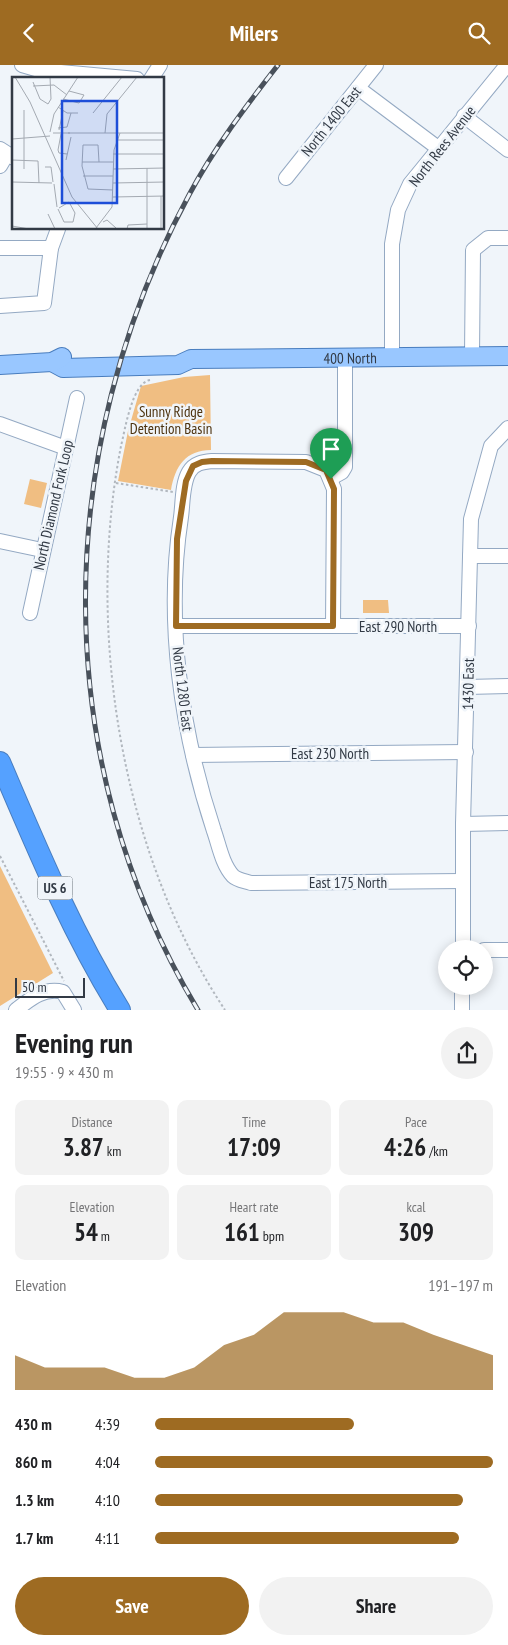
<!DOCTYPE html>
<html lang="en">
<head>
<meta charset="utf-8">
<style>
  body { margin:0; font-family:"PT Sans Narrow",sans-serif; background:#f2f2f2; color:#202124; height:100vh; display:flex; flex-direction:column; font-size:19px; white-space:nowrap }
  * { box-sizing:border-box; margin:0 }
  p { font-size:16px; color:#757577 }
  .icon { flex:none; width:28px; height:28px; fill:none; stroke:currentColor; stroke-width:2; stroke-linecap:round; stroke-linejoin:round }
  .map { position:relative; height:945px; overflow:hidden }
  .drawer { display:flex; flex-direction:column; background:#fff; flex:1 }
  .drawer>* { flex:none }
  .fabs { position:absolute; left:438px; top:875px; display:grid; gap:10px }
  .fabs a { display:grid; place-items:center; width:55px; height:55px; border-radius:50%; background:#fff; box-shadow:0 2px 12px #0003; font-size:25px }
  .scale { position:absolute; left:15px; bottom:12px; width:70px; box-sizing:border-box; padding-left:5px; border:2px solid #323a45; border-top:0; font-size:14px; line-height:18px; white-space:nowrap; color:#323a45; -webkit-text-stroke:4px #f0f5fa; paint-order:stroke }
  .pin { position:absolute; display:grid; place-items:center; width:42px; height:42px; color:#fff; margin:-51px -21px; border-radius:50% 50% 50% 0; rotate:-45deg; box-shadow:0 0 5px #0007 }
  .pin .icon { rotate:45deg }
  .round { display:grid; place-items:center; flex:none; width:52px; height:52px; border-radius:26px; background:#f2f2f2 }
  .overview { display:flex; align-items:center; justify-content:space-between; height:85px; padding:0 15px }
  h1 { font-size:28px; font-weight:800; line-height:38px }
  .metrics { display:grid; grid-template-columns:repeat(3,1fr); gap:8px; height:85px; padding:5px 15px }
  .metrics div { display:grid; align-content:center; border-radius:10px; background:#f2f2f2; text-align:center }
  .metrics b { font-size:25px; font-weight:800 }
  .metrics small { font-size:14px; font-weight:400 }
  .metrics p { font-size:14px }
  .chart { height:140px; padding:10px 15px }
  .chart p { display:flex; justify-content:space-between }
  .chart svg { width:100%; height:90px; margin-top:5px; fill:#9e6b22; opacity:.7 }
  .button { display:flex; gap:10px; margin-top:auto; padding:10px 15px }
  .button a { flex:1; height:58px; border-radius:30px; background:#9e6b22; color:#fff; font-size:20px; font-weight:800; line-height:58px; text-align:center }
  .button a+a { background:#f2f2f2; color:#202124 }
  ul { padding:0 15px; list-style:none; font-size:16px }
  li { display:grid; grid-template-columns:80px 60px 1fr; align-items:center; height:38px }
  li i { height:12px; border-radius:6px; background:#9e6b22 }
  header { display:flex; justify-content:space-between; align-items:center; height:65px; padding:0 15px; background:#9e6b22; color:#fff; font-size:22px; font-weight:800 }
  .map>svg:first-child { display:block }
  .green { fill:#f0be82 }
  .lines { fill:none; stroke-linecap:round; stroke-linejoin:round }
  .minor-casing { stroke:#94a9c3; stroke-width:16 }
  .major-casing { stroke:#497dbe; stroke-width:20 }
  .highway-casing { stroke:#497dbe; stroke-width:22 }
  .path { stroke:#b2b8bf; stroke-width:2; stroke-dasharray:2.5 2.5; stroke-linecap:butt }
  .minor { stroke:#fff; stroke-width:14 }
  .major { stroke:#99c7ff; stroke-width:18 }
  .highway { stroke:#55a1ff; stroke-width:20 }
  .rail-casing { stroke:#49515b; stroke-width:5 }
  .rail { stroke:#f0f5fa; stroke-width:3; stroke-dasharray:9; stroke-linecap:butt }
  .route-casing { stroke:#fff; stroke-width:10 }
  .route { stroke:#9e6b22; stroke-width:6 }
  .labels { text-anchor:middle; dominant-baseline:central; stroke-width:5; stroke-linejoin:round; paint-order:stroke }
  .shield { fill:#f0f5fa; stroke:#6b727b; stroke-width:1 }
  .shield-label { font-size:14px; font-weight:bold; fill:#323a45 }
  .street-label { font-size:15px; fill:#323a45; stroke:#f0f5fa }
  .park-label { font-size:15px; fill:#4c320e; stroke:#f0f5fa }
  .inset-road { fill:none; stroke:#a4aab2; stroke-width:1 }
  .view { fill:#1d4ed8; fill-opacity:0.15; stroke:#1d4ed8; stroke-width:2.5 }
  .inset-edge { fill:none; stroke:#323a45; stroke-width:2.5 }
</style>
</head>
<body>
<header><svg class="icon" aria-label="back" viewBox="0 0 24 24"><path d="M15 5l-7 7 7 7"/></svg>Milers<svg class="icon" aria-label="search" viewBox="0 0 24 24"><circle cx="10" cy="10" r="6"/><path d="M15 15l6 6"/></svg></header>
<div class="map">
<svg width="508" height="945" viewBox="0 0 508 945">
  <rect width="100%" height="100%" fill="#f0f5fa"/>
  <g class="green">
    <path d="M210,310L211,385C186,385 175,401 171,425L118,416L128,366L141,321L184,312Z"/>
    <path d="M30,414L47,418L41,443L24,439Z"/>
    <path d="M363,535H388L389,548H363Z"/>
    <path d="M0,801L53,908L0,941Z"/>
  </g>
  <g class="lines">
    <g class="minor-casing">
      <g id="minor">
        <path d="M22,0L39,5L137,14"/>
        <path d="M151,14L160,0"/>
        <path d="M358,23L438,83"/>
        <path d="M464,51L508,85"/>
        <path d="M0,84L14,93"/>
        <path d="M0,101L7,89"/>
        <path d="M286,113L376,0"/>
        <path d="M0,183H51"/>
        <path d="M0,241L44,238L51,183L58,164"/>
        <path d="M392,291V179L398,145L410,119L507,0"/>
        <path d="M472,291L473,185L488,173H508"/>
        <path d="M0,359L66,383"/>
        <path d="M331,413L342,407L345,402V292"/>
        <path d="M0,476L42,485"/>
        <path d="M470,491H508"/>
        <path d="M30,548L77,333"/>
        <path d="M176,561H469"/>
        <path d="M333,561L334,424L326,405L306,397L212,396C203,397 194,398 189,407C182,419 183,438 181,452C165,556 181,666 214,766C219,780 222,799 233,811C237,815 245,816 251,818L462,816"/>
        <path d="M467,622L508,621"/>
        <path d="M193,690L466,687"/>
        <path d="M463,759L508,758"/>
        <path d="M463,884V759L471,454L491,381L508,363"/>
        <path d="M484,885H508"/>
        <path d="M16,945C30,934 44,922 63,927L74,945"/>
        <path d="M462,945V921"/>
      </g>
    </g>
    <g class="major-casing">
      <g id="major">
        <path id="s1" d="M52,297L63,303L178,300L191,294L508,291"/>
        <path d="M0,300L52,297L62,292"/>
      </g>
    </g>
    <g class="highway-casing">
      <path id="highway" d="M0,697C36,781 71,866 120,945"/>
    </g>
    <g class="path">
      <path d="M150,315C132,318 125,365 121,381C85,565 121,788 225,945"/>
      <path d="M116,418L173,427"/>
      <path d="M0,791L64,916"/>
    </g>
    <use href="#minor" class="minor"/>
    <use href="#major" class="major"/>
    <use href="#highway" class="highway"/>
    <g class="rail-casing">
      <path id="rail" d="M198,945C47,695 52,384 189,130C214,83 246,41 278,0"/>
    </g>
    <use href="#rail" class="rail"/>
  </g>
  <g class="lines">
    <g class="route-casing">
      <path id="route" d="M212,396L306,397L326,405L334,424L333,561H176L177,474L186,416L193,401L202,397Z"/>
    </g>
    <use href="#route" class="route"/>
  </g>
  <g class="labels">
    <rect class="shield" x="37.5" y="811.5" width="35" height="23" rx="4"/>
    <g class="shield-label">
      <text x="55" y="823">US 6</text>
    </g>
    <g class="street-label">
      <text transform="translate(331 56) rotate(-51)">North 1400 East</text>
      <text transform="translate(442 81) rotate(-52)">North Rees Avenue</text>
      <text stroke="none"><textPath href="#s1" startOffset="301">400 North</textPath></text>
      <text transform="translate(53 440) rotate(-77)">North Diamond Fork Loop</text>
      <text x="398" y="561">East 290 North</text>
      <text transform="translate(468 619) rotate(-89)">1430 East</text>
      <text transform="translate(183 624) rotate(83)">North 1280 East</text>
      <text x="330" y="688">East 230 North</text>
      <text x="348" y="817">East 175 North</text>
    </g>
    <g class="park-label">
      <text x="171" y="346">Sunny Ridge<tspan x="171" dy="17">Detention Basin</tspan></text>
    </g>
  </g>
  <g transform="translate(12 12)">
    <rect width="152" height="152" fill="#f0f5fa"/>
    <path class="inset-road" d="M3,0L18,25L60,120L86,152M21,5L28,22L36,27L39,22L38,0M21,9L42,8L55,18M57,14L72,18M51,22L67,26L72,18M46,30L55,36H66M81,36L110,0M46,51L55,50L59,36M47,53L51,34M38,55L42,37L66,0M41,56H58M56,56H153M93,56L95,37L125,0M49,57L46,73L47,76L55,77M0,62L38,59M106,63H153M101,77H153M0,83L26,84L27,106M54,83L59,60M70,85H101M87,85L86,68H71L70,89L76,112L101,113M33,90H39L41,105M135,91V152M12,92V33M101,92L153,91M71,99H101M0,105L40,106M101,106L153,105M42,107L45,130M101,120L153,119M46,132L52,145H61L63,136L57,125L47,131M36,137L43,152M91,145L95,143L104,151M0,149L17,152M84,151L100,130L102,73L108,56M115,152L116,148L135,147M149,152V119"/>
    <path class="view" d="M50,24H105V126H50Z"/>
    <rect width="152" height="152" class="inset-edge"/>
  </g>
</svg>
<div class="fabs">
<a><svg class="icon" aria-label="locate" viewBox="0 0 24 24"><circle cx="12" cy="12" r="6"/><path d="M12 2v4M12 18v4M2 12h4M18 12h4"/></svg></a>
</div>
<div class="scale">50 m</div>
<div class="pin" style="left:331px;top:414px;background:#1e9e55"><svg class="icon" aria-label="arrive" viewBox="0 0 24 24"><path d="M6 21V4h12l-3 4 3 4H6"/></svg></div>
</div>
<section class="drawer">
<div class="overview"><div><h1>Evening run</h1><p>19:55 · 9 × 430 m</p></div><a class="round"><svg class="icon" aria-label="share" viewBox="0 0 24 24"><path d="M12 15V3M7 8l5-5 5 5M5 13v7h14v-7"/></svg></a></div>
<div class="metrics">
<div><p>Distance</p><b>3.87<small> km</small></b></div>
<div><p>Time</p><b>17:09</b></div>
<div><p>Pace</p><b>4:26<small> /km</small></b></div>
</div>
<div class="metrics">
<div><p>Elevation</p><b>54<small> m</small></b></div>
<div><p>Heart rate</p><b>161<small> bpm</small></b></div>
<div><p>kcal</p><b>309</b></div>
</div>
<div class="chart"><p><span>Elevation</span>191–197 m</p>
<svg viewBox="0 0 160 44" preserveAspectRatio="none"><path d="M0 44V27L10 33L20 33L30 33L40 38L50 38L60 33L70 22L80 17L90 6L100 6L110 6L120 11L130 11L140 17L150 22L160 27V44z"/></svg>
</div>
<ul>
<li><b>430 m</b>4:39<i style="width:59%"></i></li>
<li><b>860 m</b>4:04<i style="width:100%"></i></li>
<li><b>1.3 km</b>4:10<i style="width:91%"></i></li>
<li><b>1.7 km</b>4:11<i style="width:90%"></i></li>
</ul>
<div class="button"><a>Save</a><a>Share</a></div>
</section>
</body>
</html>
